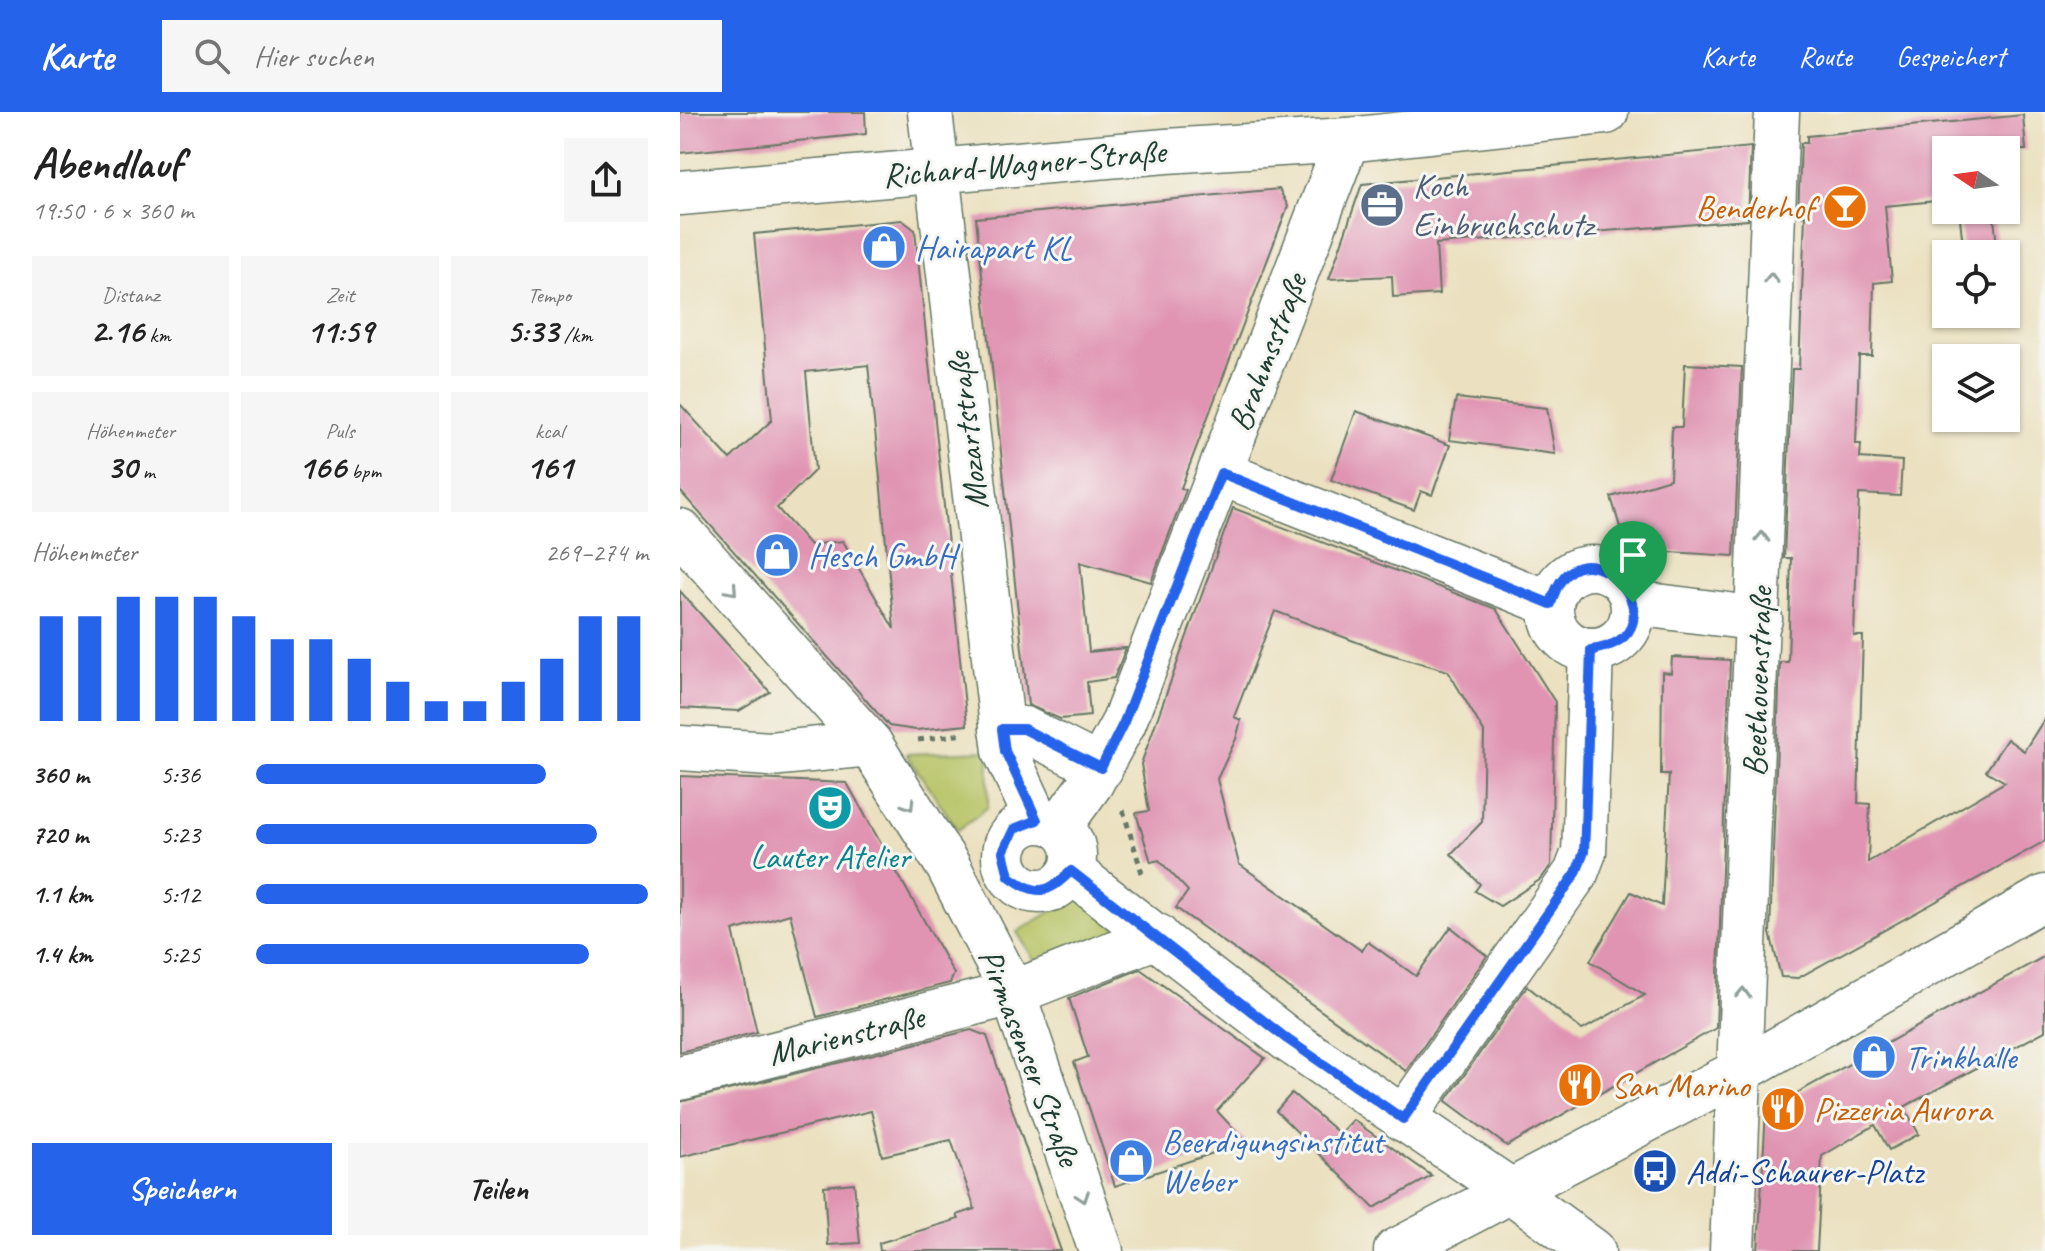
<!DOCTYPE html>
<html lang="de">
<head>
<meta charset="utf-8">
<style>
  body { margin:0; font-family:Caveat,sans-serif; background:#f6f6f6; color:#222; height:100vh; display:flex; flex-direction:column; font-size:30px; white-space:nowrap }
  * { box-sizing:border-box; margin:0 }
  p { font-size:26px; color:#767676 }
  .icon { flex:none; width:44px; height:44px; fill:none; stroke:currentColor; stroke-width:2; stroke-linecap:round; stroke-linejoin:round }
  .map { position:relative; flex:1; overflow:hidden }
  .drawer { display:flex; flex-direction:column; background:#fff; width:680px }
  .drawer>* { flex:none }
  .needle { width:52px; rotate:283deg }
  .fabs { position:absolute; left:1252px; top:24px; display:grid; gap:16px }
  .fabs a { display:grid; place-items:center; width:88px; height:88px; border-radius:0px; background:#fff; box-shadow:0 2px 6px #0004; font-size:40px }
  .pin { position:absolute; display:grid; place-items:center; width:68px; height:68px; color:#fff; margin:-82px -34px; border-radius:50% 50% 50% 0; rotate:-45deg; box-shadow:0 0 8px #0007 }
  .pin .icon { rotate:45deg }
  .round { display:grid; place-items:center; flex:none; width:84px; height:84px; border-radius:0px; background:#f6f6f6 }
  .overview { display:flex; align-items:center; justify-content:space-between; height:136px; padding:0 32px }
  h1 { font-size:44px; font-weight:700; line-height:60px }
  .figures { display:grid; grid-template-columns:repeat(3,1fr); gap:12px; height:136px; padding:8px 32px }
  .figures div { display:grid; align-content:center; border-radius:0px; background:#f6f6f6; text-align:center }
  .figures b { font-size:34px; font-weight:700 }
  .figures small { font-size:22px; font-weight:400 }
  .figures p { font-size:22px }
  .chart { height:224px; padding:16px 32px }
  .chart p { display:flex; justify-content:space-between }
  .chart svg { width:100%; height:144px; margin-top:8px; stroke:#2563eb; stroke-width:6 }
  .button { display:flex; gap:16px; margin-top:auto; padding:16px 32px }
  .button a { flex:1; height:92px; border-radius:0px; background:#2563eb; color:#fff; font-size:32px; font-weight:700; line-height:92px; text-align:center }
  .button a+a { background:#f6f6f6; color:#222 }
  ul { padding:0 32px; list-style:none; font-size:26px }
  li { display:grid; grid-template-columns:128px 96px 1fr; align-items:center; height:60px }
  li i { height:20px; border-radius:10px; background:#2563eb }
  header { display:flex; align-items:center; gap:48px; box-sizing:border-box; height:112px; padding:0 40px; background:#2563eb; color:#fff }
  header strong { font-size:38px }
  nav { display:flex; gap:44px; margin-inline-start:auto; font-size:28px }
  .search { width:560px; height:72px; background:#f6f6f6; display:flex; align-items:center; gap:20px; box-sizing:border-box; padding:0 28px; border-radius:0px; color:#767676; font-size:30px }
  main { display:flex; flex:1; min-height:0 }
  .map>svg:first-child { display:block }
  .green { fill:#b7c365; stroke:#6b804c; stroke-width:2 }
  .building { fill:#e094b2; fill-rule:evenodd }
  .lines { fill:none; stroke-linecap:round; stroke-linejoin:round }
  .street-casing { stroke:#667665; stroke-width:47 }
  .secondary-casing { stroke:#667665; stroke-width:47 }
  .path { stroke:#667665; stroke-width:5; stroke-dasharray:6 6; stroke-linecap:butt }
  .street { stroke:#fff; stroke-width:44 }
  .secondary { stroke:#fff; stroke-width:44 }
  .oneway { stroke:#8f9e9a }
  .route-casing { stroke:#fff; stroke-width:16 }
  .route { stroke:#2563eb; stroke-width:10 }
  .labels { text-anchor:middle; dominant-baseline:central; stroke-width:6; stroke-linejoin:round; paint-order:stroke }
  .street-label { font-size:34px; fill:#1f3d34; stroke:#f6f6f2 }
  .service-label { font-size:34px; fill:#4e5e75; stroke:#f6f6f2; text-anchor:start }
  .food-label { font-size:34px; fill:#c56008; stroke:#f6f6f2; text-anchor:start }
  .shop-label { font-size:34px; fill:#366cbe; stroke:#f6f6f2; text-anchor:start }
  .culture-label { font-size:34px; fill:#0d838f; stroke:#f6f6f2 }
  .transit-label { font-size:34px; fill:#164399; stroke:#f6f6f2; text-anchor:start }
</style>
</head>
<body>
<header>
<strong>Karte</strong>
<div class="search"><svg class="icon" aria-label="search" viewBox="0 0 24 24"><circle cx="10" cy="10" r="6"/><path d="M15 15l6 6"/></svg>Hier suchen</div>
<nav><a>Karte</a><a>Route</a><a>Gespeichert</a></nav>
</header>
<main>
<section class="drawer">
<div class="overview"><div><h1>Abendlauf</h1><p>19:50 · 6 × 360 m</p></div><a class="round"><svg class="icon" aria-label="share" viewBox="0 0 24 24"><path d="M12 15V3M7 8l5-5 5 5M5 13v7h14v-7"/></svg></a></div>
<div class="figures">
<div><p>Distanz</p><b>2.16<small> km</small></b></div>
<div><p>Zeit</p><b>11:59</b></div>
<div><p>Tempo</p><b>5:33<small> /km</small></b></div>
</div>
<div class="figures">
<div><p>Höhenmeter</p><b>30<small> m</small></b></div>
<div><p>Puls</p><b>166<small> bpm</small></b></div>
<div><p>kcal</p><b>161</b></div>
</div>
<div class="chart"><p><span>Höhenmeter</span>269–274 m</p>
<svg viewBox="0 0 160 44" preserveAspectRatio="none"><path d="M5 44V12M15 44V12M25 44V6M35 44V6M45 44V6M55 44V12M65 44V19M75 44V19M85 44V25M95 44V32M105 44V38M115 44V38M125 44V32M135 44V25M145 44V12M155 44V12"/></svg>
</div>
<ul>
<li><b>360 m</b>5:36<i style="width:74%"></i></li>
<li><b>720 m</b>5:23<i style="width:87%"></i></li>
<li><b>1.1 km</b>5:12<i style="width:100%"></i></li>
<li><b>1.4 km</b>5:25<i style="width:85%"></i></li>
</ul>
<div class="button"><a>Speichern</a><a>Teilen</a></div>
</section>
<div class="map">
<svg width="1365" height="1139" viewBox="0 0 1365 1139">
  <rect width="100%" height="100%" fill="#f6f6f2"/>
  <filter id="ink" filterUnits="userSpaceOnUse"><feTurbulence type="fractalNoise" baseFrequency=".0125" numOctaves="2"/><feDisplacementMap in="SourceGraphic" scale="16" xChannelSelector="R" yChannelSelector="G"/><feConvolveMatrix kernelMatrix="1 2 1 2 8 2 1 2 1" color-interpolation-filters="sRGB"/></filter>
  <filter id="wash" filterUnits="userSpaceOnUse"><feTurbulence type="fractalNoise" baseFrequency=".006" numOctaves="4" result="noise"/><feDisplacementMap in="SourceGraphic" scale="32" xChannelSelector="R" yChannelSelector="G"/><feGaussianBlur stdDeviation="1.8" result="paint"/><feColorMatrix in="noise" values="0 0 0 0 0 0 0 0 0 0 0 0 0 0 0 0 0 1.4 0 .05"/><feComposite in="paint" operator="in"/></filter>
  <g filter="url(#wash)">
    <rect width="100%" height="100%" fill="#ebe1c0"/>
    <g class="green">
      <path d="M309,639L308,695L278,718L226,642Z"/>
      <path d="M402,781L439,819L359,856L337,820Z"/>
    </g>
    <g id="blocks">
      <g class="building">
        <path d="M0,0H185L186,22L0,41Z"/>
        <path d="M1343,3L1346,38H1266V88L1205,94L1212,169L1194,171L1192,244H1179L1176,332H1181L1180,346L1222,349L1220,384L1179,382L1174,524H1183L1178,691L1190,692L1188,750L1325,670L1306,659L1327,627L1344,639L1365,606V729L1118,866L1101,865L1090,821L1100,550H1108L1111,446H1104L1112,257H1119L1125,103L1118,104L1121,31H1127V24Z"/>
        <path d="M1071,35L1068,108L756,132L759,182L713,185L712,164L649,167L682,72Z"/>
        <path d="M599,77L608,94L501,376L506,378L471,470L400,450L409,540L446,536L434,566L407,570L410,604L380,607L348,593L296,106Z"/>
        <path d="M1279,98H1313L1318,142H1284Z"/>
        <path d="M222,108L235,118L287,613L236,618L209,614L0,379V292L50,347L92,308L74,122ZM188,253L199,356L214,517L163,429L130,433L97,396L135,358L126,260Z"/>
        <path d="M1005,252L1062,255L1054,444L990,440L951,452L931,385L990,367L992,315H1002Z"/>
        <path d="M776,286L867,296L875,342L769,328Z"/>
        <path d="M676,299L770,333L752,383L741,379L734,398L651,368Z"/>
        <path d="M553,396L816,497L875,590L871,753L861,767L820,794L795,779L800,772L771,742L802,710L804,620L768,559L703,540L595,499L554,605L561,608L556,627L537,667L559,752L682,839L688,830L736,864L771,815L807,844L726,959L496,796L508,779L479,748L471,750L456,701L469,699L461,652Z"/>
        <path d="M0,479L90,580L59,599L0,596Z"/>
        <path d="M992,545L1050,548L1036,916L827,1034L766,989L847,874L902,918L965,883L910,849L951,780L982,794L989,662H981L982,560L991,561Z"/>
        <path d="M0,664L167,671L274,862L270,871L137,905L110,802L53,819L77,920L0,940Z"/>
        <path d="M1365,844V919L1224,995L1239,1022L1209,1038L1195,1013L1142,1044L1137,1139H1078L1086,998Z"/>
        <path d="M460,857L585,946L537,999L566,1030L435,1074L394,950L408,945L389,886Z"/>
        <path d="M291,918L307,924L381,1139H200L199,1131L279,1107L277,1103L295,1097L271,1028L202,1044L191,999L0,1045V990Z"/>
        <path d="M612,981L660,1022L673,1008L752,1064L694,1096L596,999Z"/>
        <path d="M174,1071L180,1131L148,1133L144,1074Z"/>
      </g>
    </g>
  </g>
  <g filter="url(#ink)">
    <use href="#blocks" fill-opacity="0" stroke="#667665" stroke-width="2"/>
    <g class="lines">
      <g class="street-casing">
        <g id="street">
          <path d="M250,0L325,639L357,708"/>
          <path d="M0,81L486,39L667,28L926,0"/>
          <path d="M541,361L871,492"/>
          <path d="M0,419L190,632L268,754L333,881L421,1139"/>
          <circle cx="912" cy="497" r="41"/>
          <path d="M953,491L1080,507"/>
          <path d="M322,617H344L421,656"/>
          <path d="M0,636L90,642L190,632"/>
          <circle cx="359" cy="744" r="35"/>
          <path d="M380,714L411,671L444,610L667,28"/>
          <path d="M391,759L607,927L831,1079L913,1139"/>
          <path d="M0,966L333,881L477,824"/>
          <path d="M723,1007L896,761L904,740L905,717L911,538"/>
          <path d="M1052,1139L1097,0"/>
        </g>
      </g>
      <g class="secondary-casing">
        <path id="secondary" d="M716,1139L1060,959L1365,785"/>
      </g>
      <g class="path">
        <path d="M238,628L283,622"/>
        <path d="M443,698L462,761"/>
      </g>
      <use href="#street" class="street"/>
      <use href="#secondary" class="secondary"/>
    </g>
    <defs><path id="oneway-chevron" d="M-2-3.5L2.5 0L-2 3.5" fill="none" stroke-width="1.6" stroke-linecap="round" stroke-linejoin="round" transform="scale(2)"/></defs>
    <g class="oneway">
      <use href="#oneway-chevron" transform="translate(1091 166) rotate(-88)"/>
      <use href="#oneway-chevron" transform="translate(1082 425) rotate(-88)"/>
      <use href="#oneway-chevron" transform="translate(52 478) rotate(48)"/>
      <use href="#oneway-chevron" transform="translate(229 693) rotate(58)"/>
      <use href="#oneway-chevron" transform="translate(1063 881) rotate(-88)"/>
      <use href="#oneway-chevron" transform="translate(403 1085) rotate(71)"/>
    </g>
  </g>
  <g class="lines" filter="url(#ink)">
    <g class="route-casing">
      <path id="route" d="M541,361L871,492C898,391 1016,522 911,538L905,717L904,740L896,761L723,1007L607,927L391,759C367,783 356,784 329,764L323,740L334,717L357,708L325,639L322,617H344L421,656L444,610Z"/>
    </g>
    <use href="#route" class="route"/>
  </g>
  <defs>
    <g id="office-disc" transform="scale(2.3)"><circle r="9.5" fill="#5c6f8a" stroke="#f6f6f2"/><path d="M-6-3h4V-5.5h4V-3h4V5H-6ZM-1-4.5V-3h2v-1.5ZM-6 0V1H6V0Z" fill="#fff"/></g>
    <g id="bar-disc" transform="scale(2.3)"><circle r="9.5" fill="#e8710a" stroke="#f6f6f2"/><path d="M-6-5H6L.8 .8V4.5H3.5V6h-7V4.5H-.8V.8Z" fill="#fff"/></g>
    <g id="shop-disc" transform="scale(2.3)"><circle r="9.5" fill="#3f7fe0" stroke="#f6f6f2"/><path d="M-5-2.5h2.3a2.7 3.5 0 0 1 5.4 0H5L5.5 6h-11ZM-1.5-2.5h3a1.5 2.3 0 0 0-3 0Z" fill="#fff"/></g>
    <g id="theatre-disc" transform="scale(2.3)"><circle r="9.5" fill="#0f9aa8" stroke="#f6f6f2"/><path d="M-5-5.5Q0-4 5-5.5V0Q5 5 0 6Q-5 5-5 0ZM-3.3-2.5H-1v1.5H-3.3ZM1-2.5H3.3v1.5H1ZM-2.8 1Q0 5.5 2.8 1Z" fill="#fff"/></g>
    <g id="restaurant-disc" transform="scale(2.3)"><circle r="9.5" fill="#e8710a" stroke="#f6f6f2"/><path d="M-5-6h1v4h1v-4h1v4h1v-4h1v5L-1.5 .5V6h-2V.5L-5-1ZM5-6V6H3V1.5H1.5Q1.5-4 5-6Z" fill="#fff"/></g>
    <g id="bus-disc" transform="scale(2.3)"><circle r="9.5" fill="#1a4fb4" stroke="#f6f6f2"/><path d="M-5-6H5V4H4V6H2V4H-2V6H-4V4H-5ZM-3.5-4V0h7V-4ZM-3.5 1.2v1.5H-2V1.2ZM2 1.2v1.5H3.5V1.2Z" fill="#fff"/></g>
  </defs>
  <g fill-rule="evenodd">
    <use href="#office-disc" x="702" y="93"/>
    <use href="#bar-disc" x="1165" y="95"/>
    <use href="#shop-disc" x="204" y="135"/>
    <use href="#shop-disc" x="97" y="443"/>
    <use href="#theatre-disc" x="150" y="696"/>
    <use href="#shop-disc" x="1194" y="945"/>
    <use href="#restaurant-disc" x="900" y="973"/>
    <use href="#restaurant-disc" x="1103" y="997"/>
    <use href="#shop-disc" x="451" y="1049"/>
    <use href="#bus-disc" x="975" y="1059"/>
  </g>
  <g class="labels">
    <g class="street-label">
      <text transform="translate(344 51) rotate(-5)">Richard-Wagner-Straße</text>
      <text transform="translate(587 240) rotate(-69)">Brahmsstraße</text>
      <text transform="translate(287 319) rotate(-97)">Mozartstraße</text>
      <text transform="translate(1077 570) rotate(-88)">Beethovenstraße</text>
      <text transform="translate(166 923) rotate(-14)">Marienstraße</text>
      <text transform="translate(350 945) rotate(69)">Pirmasenser Straße</text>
    </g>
    <g class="service-label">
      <text x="733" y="73">Koch<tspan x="733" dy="39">Einbruchschutz</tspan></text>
    </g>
    <g class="food-label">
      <text x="1134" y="95" text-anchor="end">Benderhof</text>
      <text x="931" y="973">San Marino</text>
      <text x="1134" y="997">Pizzeria Aurora</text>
    </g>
    <g class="shop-label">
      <text x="235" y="135">Hairapart KL</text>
      <text x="128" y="443">Hesch GmbH</text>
      <text x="1225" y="945">Trinkhalle</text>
      <text x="482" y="1029">Beerdigungsinstitut<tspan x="482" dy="39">Weber</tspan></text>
    </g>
    <g class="culture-label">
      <text x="150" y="744">Lauter Atelier</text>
    </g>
    <g class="transit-label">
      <text x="1006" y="1059">Addi-Schaurer-Platz</text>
    </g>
  </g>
</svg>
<div class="fabs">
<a><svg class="needle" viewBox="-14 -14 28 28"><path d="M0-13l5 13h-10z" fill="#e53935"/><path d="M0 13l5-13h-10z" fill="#767676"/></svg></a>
<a><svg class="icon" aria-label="locate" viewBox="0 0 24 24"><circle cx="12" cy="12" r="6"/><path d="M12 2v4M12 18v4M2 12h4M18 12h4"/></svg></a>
<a><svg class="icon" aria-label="layers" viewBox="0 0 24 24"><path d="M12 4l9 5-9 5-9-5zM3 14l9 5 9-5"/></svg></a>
</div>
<div class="pin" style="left:953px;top:491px;background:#1e9e55"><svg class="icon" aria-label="arrive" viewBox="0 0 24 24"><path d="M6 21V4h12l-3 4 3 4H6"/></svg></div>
</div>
</main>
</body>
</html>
